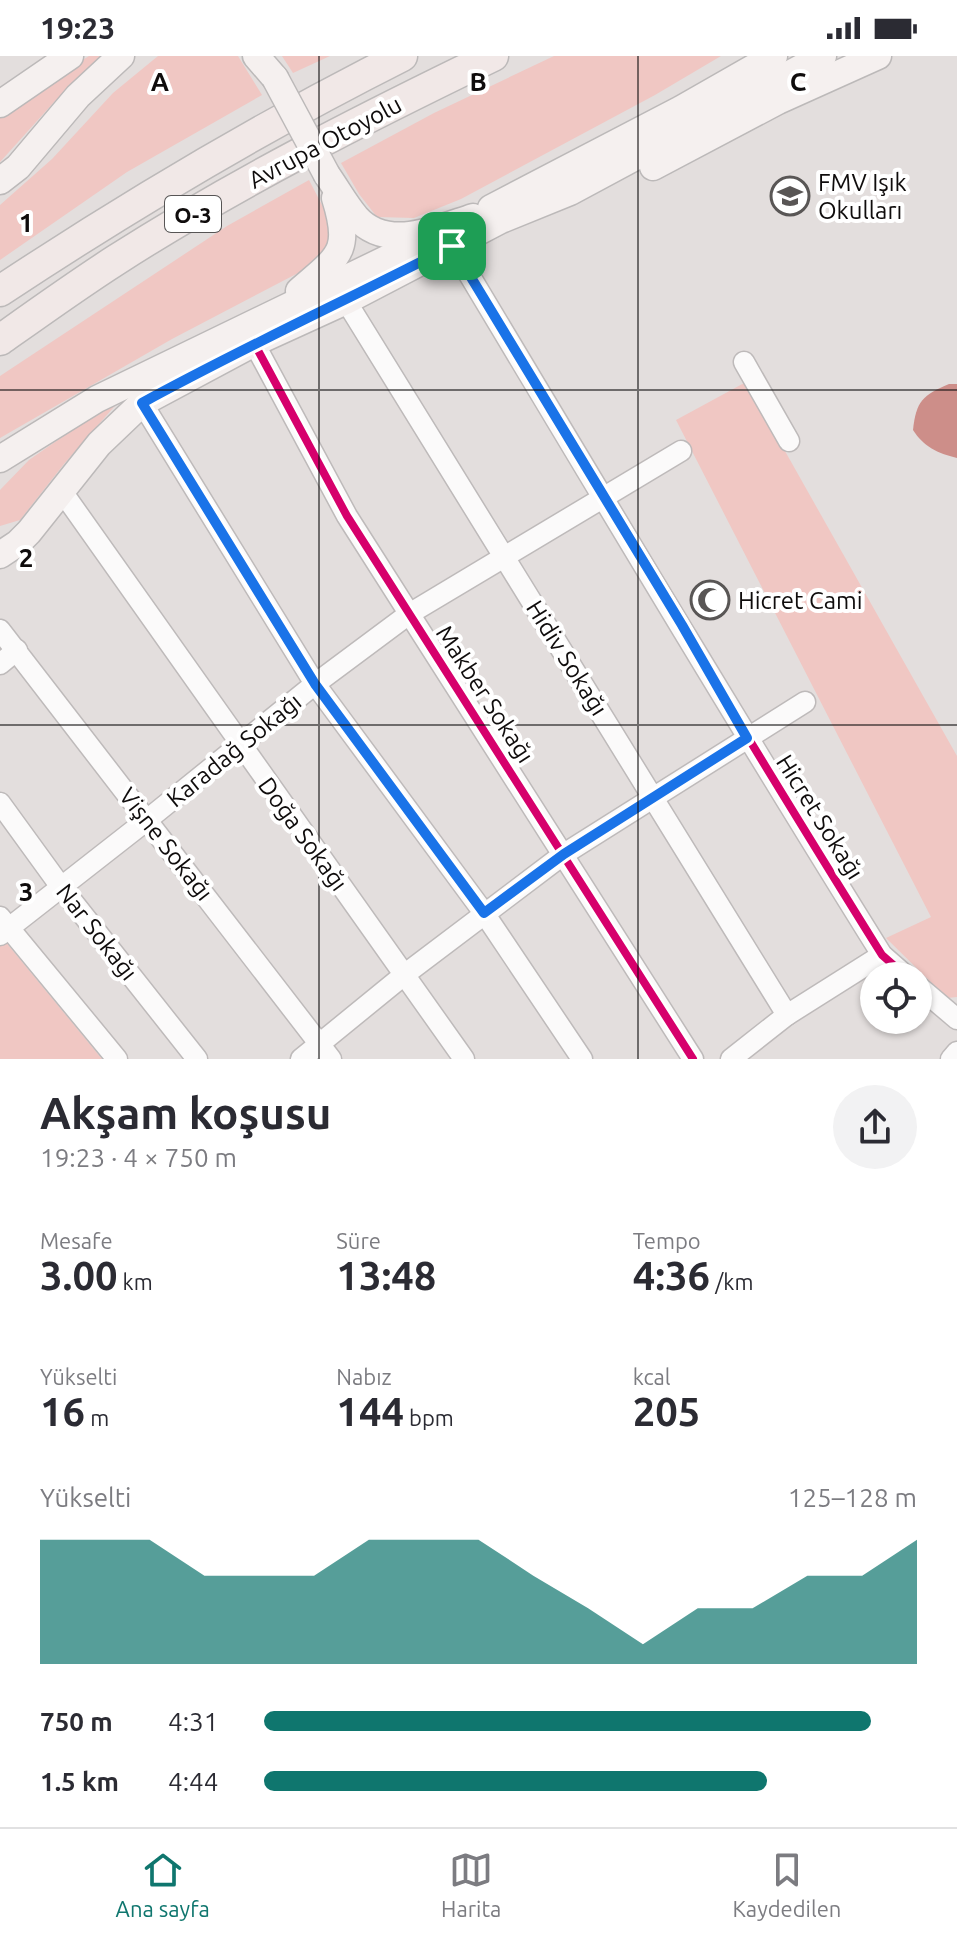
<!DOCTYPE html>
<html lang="tr">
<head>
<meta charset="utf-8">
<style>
  body { margin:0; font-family:Ubuntu,sans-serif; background:#f2f2f3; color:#2b2b33; height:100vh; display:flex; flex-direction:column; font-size:30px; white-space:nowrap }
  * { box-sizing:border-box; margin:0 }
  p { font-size:26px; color:#7c7c81 }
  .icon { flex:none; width:44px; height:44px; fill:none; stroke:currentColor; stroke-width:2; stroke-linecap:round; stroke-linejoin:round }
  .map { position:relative; height:1003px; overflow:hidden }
  .panel { display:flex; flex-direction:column; background:#fff; flex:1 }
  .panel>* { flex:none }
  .fabs { position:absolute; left:860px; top:906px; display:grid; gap:16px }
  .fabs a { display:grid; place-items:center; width:72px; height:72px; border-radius:50%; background:#fff; box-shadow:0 2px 6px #0004; font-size:40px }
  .pin { position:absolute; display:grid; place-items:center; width:68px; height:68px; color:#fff; margin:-34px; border-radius:16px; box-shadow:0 4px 12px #0006 }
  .round { display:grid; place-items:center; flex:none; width:84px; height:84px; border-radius:42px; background:#f2f2f3 }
  .overview { display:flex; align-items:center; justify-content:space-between; height:136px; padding:0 40px }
  h1 { font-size:44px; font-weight:600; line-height:60px }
  .figures { display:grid; grid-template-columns:repeat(3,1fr); gap:12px; height:136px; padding:8px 40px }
  .figures div { display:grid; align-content:center }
  .figures b { font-size:40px; font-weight:600 }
  .figures small { font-size:22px; font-weight:400 }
  .figures p { font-size:22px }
  .chart { height:224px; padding:16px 40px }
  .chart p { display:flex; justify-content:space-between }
  .chart svg { width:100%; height:144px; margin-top:8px; fill:#0f766e; opacity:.7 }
  ul { padding:0 40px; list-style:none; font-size:26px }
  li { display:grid; grid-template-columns:128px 96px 1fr; align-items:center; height:60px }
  li i { height:20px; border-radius:10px; background:#0f766e }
  .status { display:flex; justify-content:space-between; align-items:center; height:56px; padding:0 40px; background:#fff; direction:ltr }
  .status svg { height:22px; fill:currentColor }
  .menu { display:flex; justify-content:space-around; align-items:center; height:112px; border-top:2px solid #e1e1e2; background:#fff; font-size:22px; color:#7c7c81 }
  .menu a { display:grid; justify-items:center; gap:4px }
  .menu .current { color:#0f766e }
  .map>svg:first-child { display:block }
  .green { fill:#f0c7c3 }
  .water { fill:#cd8e89 }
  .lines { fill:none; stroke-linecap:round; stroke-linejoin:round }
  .minor-casing { stroke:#bebaba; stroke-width:23 }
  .major-casing { stroke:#bcb9b9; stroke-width:29 }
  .highway-casing { stroke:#bcb9b9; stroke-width:33 }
  .minor { stroke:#fbfafa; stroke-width:20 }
  .major { stroke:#f5f0ef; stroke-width:26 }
  .highway { stroke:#f1e8e7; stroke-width:30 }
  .major-bridge-casing { stroke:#bcb9b9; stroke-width:29; stroke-linecap:butt }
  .major-bridge { stroke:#f5f0ef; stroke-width:26 }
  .cycleway-casing { stroke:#fff; stroke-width:13 }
  .cycleway { stroke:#d6006c; stroke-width:8 }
  .route-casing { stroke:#fff; stroke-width:16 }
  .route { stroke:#1a73e8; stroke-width:10 }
  .grid { fill:none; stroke:#0f0c0c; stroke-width:2; stroke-opacity:0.55 }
  .labels { text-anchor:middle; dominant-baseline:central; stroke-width:8; stroke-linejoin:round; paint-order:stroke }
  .shield { fill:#fff; stroke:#575555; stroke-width:2 }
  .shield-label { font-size:22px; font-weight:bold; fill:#0f0c0c }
  .street-label { font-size:24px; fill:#0f0c0c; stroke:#fff }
  .poi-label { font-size:24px; fill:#0f0c0c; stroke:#fff; text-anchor:start }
  .grid-label { font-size:26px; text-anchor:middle; font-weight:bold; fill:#0f0c0c; stroke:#fff; stroke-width:8; stroke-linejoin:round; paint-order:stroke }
</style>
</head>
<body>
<div class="status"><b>19:23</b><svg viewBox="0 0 49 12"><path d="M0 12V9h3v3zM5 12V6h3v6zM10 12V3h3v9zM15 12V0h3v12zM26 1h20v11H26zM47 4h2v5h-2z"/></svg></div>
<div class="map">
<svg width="957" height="1003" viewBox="0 0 957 1003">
  <rect width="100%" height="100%" fill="#e3dedd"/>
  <g class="green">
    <path d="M89,0H107L55,45L0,106V57Z"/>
    <path d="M158,0H238L262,39L127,116L0,204V149L52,103L113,37Z"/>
    <path d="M282,0H330L293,17Z"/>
    <path d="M554,0H721L655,39L461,143L414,162L377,161L359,138L341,107L434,57Z"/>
    <path d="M309,124L333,170L329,190L302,215L172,283L0,382V320L227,170Z"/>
    <path d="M746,326L957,700V941L947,942L886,882L931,861L676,364Z"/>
    <path d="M127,336L64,408L20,464L0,470V434L29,404Z"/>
    <path d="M0,879L102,1003H0Z"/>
  </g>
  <path class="water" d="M949,328H957V402C937,397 924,391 913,374C916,345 923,339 949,328Z"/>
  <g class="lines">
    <g class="minor-casing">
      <g id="minor">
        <path d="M452,190C594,427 736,665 882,899L906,920"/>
        <path d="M346,245L787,959"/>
        <path d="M254,287L347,460L693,1003"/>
        <path d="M744,306L789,385"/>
        <path d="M142,347L315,628L484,857L582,1003"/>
        <path d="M61,434L464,1003"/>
        <path d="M0,574L331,1003"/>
        <path d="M0,608L17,594"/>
        <path d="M0,747L61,831L197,1003"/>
        <path d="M0,861L117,1003"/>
        <path d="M0,879L147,764L315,628L409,558L681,395"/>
        <path d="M918,930L957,963"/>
        <path d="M301,1003L404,919L564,798L805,646"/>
        <path d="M731,1003L787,959L882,899"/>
        <path d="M951,1003L957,996"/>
      </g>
    </g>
    <g class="major-casing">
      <g id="major">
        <path d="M256,0L275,22"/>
        <path d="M0,48L70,0"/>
        <path d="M653,111L778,45L878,0"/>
        <path d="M327,119C337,133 345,148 356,161C387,196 436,173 473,161"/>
        <path d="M0,125L18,111L78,40L121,0"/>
        <path d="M491,152L681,53L774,0"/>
        <path d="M299,235C339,200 352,196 335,142"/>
        <path d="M0,403L97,343L438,178"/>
        <path d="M0,499L18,487L29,476L99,388L142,347L254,287L346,245L501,164L570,136L823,0"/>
      </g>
    </g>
    <g class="highway-casing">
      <g id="highway">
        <path d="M0,235C130,149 263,70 402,0"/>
        <path d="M0,284C38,257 77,229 116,204C236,127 365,62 493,0"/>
      </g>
    </g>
    <use href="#minor" class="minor"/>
    <use href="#major" class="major"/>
    <use href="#highway" class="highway"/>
    <g class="major-bridge-casing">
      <path id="major-bridge" d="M275,22L327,119"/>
    </g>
    <use href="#major-bridge" class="major-bridge"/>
    <g class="cycleway-casing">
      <g id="cycleway">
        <path d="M452,190C594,427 736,665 882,899L906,920"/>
        <path d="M254,287L347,460L693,1003"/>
      </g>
    </g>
    <use href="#cycleway" class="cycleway"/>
  </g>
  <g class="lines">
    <g class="route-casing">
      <path id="route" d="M452,190L682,569L747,682L564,798L484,857L315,628L142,347C244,291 349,243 452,190Z"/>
    </g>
    <use href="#route" class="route"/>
  </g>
  <path class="grid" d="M319,0V1003M638,0V1003M0,334H957M0,669H957"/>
  <defs>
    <g id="school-ring" transform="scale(2)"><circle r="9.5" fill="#fff" stroke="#595655" stroke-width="1.5"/><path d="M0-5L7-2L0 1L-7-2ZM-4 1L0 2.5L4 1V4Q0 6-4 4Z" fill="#595655"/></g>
    <g id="mosque-ring" transform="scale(2)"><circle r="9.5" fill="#fff" stroke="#595655" stroke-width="1.5"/><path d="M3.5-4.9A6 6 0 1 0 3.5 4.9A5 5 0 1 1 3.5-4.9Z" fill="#595655"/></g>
  </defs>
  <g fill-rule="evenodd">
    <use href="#school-ring" x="790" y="140"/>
    <use href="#mosque-ring" x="710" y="544"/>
  </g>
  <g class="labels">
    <rect class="shield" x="165" y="140" width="56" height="36" rx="6"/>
    <g class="shield-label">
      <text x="193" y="158">O-3</text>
    </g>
    <g class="street-label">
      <text transform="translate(325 86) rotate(-28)">Avrupa Otoyolu</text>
      <text transform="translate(567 602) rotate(58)">Hidiv Sokağı</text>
      <text transform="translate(485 638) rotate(57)">Makber Sokağı</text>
      <text transform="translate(234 694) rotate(-39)">Karadağ Sokağı</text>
      <text transform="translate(820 761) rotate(58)">Hicret Sokağı</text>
      <text transform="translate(303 778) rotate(54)">Doğa Sokağı</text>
      <text transform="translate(166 788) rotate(52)">Vişne Sokağı</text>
      <text transform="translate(97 876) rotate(52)">Nar Sokağı</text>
    </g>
    <g class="poi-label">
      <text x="818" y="126">FMV Işık<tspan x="818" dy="28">Okulları</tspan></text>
      <text x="738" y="544">Hicret Cami</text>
    </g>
  </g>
  <g class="grid-label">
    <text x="160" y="35">A</text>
    <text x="478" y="35">B</text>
    <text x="798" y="35">C</text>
    <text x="26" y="176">1</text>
    <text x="26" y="511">2</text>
    <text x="26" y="845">3</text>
  </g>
</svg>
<div class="fabs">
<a><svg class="icon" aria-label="locate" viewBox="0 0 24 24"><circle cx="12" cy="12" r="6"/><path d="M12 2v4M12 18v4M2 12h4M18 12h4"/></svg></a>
</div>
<div class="pin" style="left:452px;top:190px;background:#1e9e55"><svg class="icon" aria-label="arrive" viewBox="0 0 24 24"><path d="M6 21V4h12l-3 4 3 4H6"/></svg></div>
</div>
<section class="panel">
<div class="overview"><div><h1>Akşam koşusu</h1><p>19:23 · 4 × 750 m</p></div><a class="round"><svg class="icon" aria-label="share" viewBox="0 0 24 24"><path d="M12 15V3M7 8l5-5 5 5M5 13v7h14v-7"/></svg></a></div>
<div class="figures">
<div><p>Mesafe</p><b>3.00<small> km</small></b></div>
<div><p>Süre</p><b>13:48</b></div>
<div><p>Tempo</p><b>4:36<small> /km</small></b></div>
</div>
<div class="figures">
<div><p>Yükselti</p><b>16<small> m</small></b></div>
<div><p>Nabız</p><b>144<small> bpm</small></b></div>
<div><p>kcal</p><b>205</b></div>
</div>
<div class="chart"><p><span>Yükselti</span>125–128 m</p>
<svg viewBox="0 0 160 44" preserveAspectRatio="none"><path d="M0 44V6L10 6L20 6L30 17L40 17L50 17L60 6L70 6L80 6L90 17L100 27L110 38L120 27L130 27L140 17L150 17L160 6V44z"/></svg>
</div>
<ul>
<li><b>750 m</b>4:31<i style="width:93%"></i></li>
<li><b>1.5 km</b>4:44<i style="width:77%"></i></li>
</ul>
</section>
<nav class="menu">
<a class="current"><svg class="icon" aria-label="home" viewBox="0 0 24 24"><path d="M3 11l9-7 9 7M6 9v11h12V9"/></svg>Ana sayfa</a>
<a><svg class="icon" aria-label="map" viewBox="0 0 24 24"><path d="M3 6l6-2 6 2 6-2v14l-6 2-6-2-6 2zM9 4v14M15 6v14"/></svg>Harita</a>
<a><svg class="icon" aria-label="saved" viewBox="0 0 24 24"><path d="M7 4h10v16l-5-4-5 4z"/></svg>Kaydedilen</a>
</nav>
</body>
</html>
